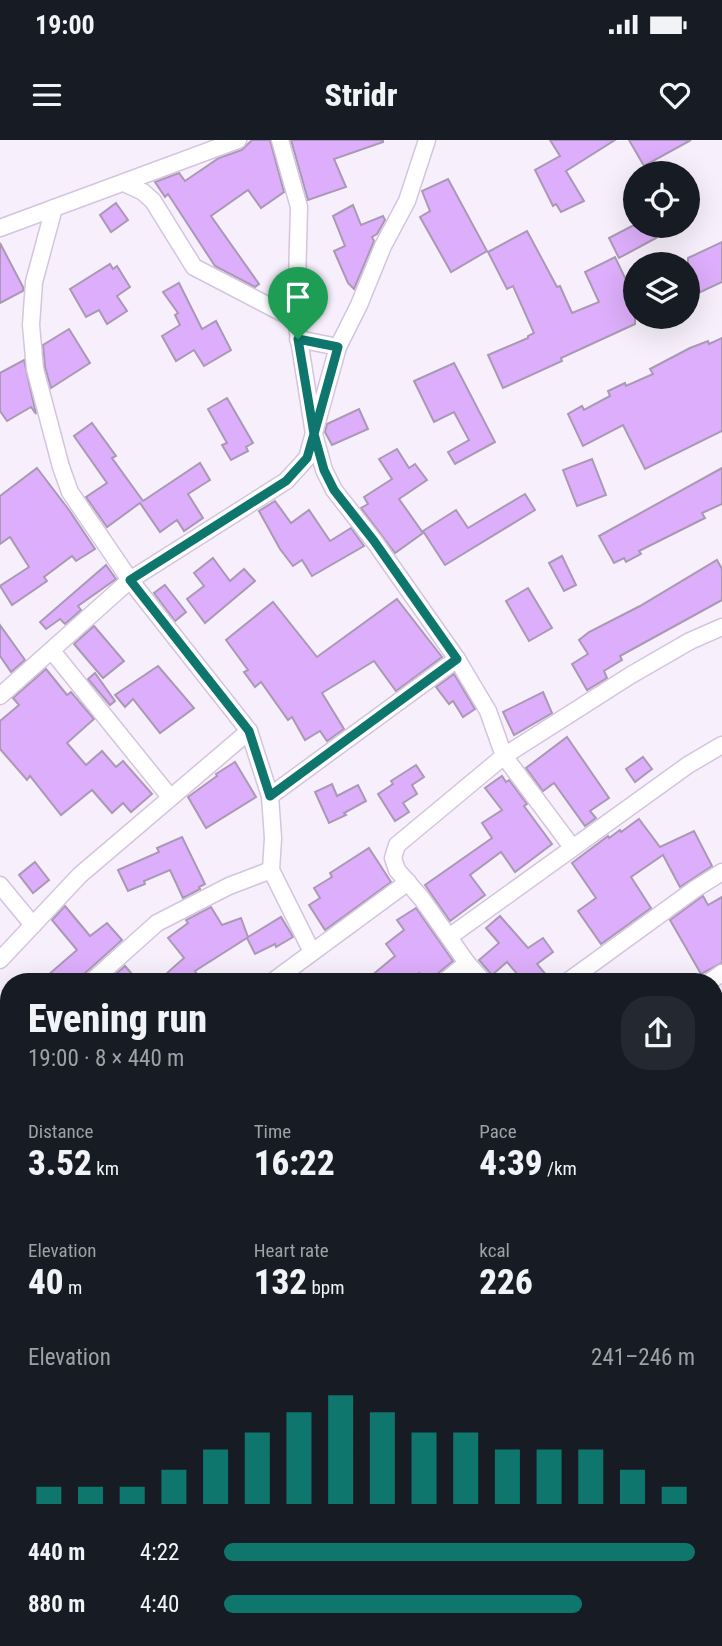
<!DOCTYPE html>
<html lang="en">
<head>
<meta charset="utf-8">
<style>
  body { margin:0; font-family:"Roboto Condensed",sans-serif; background:#242831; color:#f1f3f6; height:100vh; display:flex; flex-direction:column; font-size:26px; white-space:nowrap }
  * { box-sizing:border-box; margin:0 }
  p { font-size:23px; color:#9ea1a6 }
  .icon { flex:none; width:38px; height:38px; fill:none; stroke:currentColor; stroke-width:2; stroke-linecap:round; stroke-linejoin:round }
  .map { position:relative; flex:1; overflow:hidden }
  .sheet { position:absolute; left:0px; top:833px; width:723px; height:674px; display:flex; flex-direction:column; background:#171b24; border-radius:28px 28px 0 0; box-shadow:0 7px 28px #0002 }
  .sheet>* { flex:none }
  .buttons { position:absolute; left:623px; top:21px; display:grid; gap:14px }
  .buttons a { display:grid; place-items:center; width:77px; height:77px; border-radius:50%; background:#171b24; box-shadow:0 7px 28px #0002; font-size:35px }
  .pin { position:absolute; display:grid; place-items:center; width:60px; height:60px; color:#fff; margin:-72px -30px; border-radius:50% 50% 50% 0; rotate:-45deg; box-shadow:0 0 7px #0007 }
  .pin .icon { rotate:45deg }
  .round { display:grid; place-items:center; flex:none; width:74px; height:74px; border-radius:28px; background:#242831 }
  .summary { display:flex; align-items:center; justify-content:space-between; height:119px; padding:0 28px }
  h1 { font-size:38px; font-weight:800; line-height:52px }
  .metrics { display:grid; grid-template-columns:repeat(3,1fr); gap:10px; height:119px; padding:7px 28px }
  .metrics div { display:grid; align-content:center }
  .metrics b { font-size:35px; font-weight:800 }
  .metrics small { font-size:19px; font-weight:400 }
  .metrics p { font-size:19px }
  .chart { height:196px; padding:14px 28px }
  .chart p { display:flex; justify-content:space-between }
  .chart svg { width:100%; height:126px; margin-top:7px; stroke:#0f766e; stroke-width:6 }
  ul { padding:0 28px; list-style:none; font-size:23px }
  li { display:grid; grid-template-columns:112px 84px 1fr; align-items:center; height:52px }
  li i { height:18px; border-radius:9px; background:#0f766e }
  .status { display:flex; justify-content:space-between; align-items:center; height:49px; padding:0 35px; background:#171b24; direction:ltr }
  .status svg { height:19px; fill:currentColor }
  header { display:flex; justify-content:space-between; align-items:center; height:91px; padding:0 28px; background:#171b24; font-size:32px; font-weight:800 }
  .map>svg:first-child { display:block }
  .building { fill:#ddaefb; stroke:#a999b4; stroke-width:2 }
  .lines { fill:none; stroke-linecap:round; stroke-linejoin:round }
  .minor-casing { stroke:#d4c4df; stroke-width:19 }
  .minor { stroke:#fff; stroke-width:16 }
  .route-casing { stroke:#fff; stroke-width:14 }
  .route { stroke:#0f766e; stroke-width:9 }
</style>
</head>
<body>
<div class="status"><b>19:00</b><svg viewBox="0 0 49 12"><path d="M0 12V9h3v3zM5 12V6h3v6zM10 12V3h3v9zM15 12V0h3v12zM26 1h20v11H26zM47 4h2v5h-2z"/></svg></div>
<header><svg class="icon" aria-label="menu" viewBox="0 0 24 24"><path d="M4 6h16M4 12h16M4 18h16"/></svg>Stridr<svg class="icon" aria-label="heart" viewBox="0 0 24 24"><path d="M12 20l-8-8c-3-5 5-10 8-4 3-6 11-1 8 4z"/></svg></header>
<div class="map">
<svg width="722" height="1506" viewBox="0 0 722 1506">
  <rect width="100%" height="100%" fill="#f7f0fc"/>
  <g class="building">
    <path d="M252,0H270L284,52L261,68L248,50L211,76L259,144L255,147L215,126L168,54L165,57L155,42L179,33L185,41L219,18L242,10Z"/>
    <path d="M291,0H383V2L334,19L346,47L308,60Z"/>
    <path d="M550,0H615L566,31L584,61L561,72L556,64L553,66L535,30L560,16Z"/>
    <path d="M629,0H691L644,26Z"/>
    <path d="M448,39L487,111L451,132L420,77L430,71L422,51Z"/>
    <path d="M116,63L128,80L111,92L100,75Z"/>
    <path d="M353,65L361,85L383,76L385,80L377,94L372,97L374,101L354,149L348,143L334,111L345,106L333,76Z"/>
    <path d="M632,86H649L656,98L619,118L609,98Z"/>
    <path d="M527,91L557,147L560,146L572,173L599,162L585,132L615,117L628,144L635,141V184L561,218L562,221L503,248L488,215L528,198V196L534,193L513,146L507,149L488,112Z"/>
    <path d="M722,102V142L688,158V118Z"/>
    <path d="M0,103L23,147V151L0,163Z"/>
    <path d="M110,124L113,129L117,126L130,147L117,156L127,171L107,184L99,170L86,177L70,149Z"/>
    <path d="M179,143L202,189L216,181L231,210L204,226L194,210L176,221L162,196L180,185L175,175L178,173L163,152Z"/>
    <path d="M69,189L90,223L51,248L45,227L43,205Z"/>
    <path d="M722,198V291L645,329L623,285L583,306L568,274L582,266L584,270L610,256L608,251L625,243L626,246L653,234L650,229L690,208L708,201L709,204Z"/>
    <path d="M24,220L36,274L31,267L7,281L0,271V233Z"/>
    <path d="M454,223L495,302L455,324L448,312L469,300L454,272L434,282L414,241Z"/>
    <path d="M227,258L253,303L246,307L248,311L231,320L222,305L227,303L208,269Z"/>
    <path d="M359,269L368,289L332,305L325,292L327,284Z"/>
    <path d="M92,283L116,316L112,318L143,361L200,323L210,340L188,354L203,378L184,391L177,380L160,392L140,363L107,387L86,357L107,343L74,296Z"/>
    <path d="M397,309L409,328L415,324L427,340L399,359L423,393L395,413L361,368L368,364L364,357L392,339L379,319Z"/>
    <path d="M592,319L606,355L577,366L563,330Z"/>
    <path d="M37,328L69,370L95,409L76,421L72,416L44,437L47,441L12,465L0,446L29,427L10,397L0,404V356Z"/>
    <path d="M722,328V364L702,373L705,378L639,411L641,414L626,422L624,418L614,423L599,396Z"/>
    <path d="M525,354L535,370L445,425L423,391L456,370L468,388Z"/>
    <path d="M275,361L291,383L309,370L330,401L351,388L364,406L312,436L302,420L293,426L280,409L259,371Z"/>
    <path d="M562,416L576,445L564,451L549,423Z"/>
    <path d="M213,418L230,441L244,429L255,441L205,483L187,459L204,446L194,433Z"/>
    <path d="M717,420L722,429V460L620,516L622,520L604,531L607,538L587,550L572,524L588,514L579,500L589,492L640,466Z"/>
    <path d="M106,425L116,439L78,466L81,470L65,484L60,479L46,489L40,482Z"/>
    <path d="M165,445L186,472L175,481L154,453Z"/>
    <path d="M528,448L552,488L529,501L506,461Z"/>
    <path d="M397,459L442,517L396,551L374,521L322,553L344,589L327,601L320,591L305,600L292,577L288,580L261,542L255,547L244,532L248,530L226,500L273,462L317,517Z"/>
    <path d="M0,485L25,520L11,532L0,516Z"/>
    <path d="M94,486L124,521L103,538L74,504Z"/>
    <path d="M158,526L194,568L160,593L133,559L125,567L115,555Z"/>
    <path d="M46,529L67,555L71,552L94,579L67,603L86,625L102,611L116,627L123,621L152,654L131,672L123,663L112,673L92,650L61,675L30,636L27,640L0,609V581L19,565L13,558Z"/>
    <path d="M95,533L115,561L110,565L88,539Z"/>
    <path d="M454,534L475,569L463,577L453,561L449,564L436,547Z"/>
    <path d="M543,552L552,573L514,595L503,572Z"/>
    <path d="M567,597L609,658L590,671L596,678L585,686L554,643L543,651L526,628Z"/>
    <path d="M643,617L652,629L635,642L626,629Z"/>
    <path d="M235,622L256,657L206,688L188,657L217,636L216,634Z"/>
    <path d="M416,625L424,637L412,645L417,654L403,663L409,672L395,681L378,654L393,644L391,641Z"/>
    <path d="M502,636L506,642L509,640L527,664L524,666L552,704L515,732L501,712L470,735L485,755L450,781L425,745L492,698L482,683L502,670L485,648Z"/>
    <path d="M332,644L337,656L358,645L366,661L344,673L346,675L329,683L315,652Z"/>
    <path d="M639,679L660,707L694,691L712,726L680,747L663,715L631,737L651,768L601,804L578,771L596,758L572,723L608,696L609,698L620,690L621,692Z"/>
    <path d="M182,697L205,744L199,747L200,749L183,758L170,730L144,741L145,744L128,751L118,730L159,712L157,708Z"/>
    <path d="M369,708L391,742L325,790L309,765L320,758L314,748L332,737L330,733Z"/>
    <path d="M35,722L49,740L33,753L19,735Z"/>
    <path d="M703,756L708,765L722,757V823L701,834L670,780Z"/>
    <path d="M65,766L90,796L107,783L122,800L84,834L81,842H40L77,810L52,780Z"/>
    <path d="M211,767L222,785L241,778L248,797L281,777L293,797L276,807L275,804L255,814L247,798L195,831L202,842H157L184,818L168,798L188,783L186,780Z"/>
    <path d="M416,768L453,821L437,834L434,842H426L419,833L408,842H364L395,816L386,804L404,790L397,780Z"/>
    <path d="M500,776L528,808L543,798L553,812L537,824L552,842H524L507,822L492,835L479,820L499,803L486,788Z"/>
    <path d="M125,826L139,842H107Z"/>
  </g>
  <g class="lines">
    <g class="minor-casing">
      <g id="minor">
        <path d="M280,0L299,67L296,180L314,294L324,330L334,350L374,401L457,519L488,571L504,616L572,707"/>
        <path d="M124,43L143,52L153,61L194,127L296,180"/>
        <path d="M54,68L34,142L31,185L35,229L61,327L70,352L130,440L249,591L270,656L273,698L271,730L312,812"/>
        <path d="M0,88L238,0"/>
        <path d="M298,199L338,207"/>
        <path d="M52,511L170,657"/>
        <path d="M0,556L130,440L286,341L307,318L338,207L359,165L383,106L407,61L427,0"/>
        <path d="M270,656L457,519"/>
        <path d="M0,745L33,785"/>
        <path d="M449,797L688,625L722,605"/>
        <path d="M0,820L80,735L249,591"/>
        <path d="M91,842L157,783L229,746L271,730"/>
        <path d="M272,842L408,742"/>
        <path d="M444,842L467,823"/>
        <path d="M484,842L467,823L422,759L397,730L393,718L397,705L504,616L631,535L690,501L722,487"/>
        <path d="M567,842L695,749L722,732"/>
        <path d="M709,842L722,833"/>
        <path d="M0,1181L9,1173"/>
        <path d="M0,1203L9,1202"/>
        <path d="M714,1255L722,1257"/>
        <path d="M0,1259L9,1273"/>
        <path d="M714,1329L722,1326"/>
        <path d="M0,1468L9,1482"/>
        <path d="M19,1498L24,1506"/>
        <path d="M147,1498L152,1506"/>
        <path d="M507,1506L515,1498"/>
      </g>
    </g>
    <use href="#minor" class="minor"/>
  </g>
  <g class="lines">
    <g class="route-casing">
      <path id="route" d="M298,199L314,294L307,318L286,341L130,440L249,591L270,656L457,519L374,401L334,350L324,330L314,294L338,207L298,199"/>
    </g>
    <use href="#route" class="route"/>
  </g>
</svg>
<div class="buttons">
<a><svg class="icon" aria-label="locate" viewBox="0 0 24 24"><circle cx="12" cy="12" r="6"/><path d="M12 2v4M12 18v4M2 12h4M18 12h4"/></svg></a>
<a><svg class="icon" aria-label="layers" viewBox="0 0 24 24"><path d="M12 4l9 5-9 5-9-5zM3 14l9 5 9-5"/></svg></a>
</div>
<div class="pin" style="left:298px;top:199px;background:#1e9e55"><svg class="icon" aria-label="arrive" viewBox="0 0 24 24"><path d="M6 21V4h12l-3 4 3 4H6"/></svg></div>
<section class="sheet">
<div class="summary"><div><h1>Evening run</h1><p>19:00 · 8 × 440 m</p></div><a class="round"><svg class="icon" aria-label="share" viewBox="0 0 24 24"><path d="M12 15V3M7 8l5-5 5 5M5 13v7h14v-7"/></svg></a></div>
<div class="metrics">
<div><p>Distance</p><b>3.52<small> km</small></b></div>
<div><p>Time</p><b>16:22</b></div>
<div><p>Pace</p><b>4:39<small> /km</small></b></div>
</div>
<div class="metrics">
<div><p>Elevation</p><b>40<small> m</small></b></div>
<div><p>Heart rate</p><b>132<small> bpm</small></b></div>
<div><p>kcal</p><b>226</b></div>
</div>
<div class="chart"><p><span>Elevation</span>241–246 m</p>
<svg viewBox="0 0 160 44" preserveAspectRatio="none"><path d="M5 44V38M15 44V38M25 44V38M35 44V32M45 44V25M55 44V19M65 44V12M75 44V6M85 44V12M95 44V19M105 44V19M115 44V25M125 44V25M135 44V25M145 44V32M155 44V38"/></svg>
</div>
<ul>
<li><b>440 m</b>4:22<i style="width:100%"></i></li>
<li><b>880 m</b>4:40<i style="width:76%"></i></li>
</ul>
</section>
</div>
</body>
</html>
